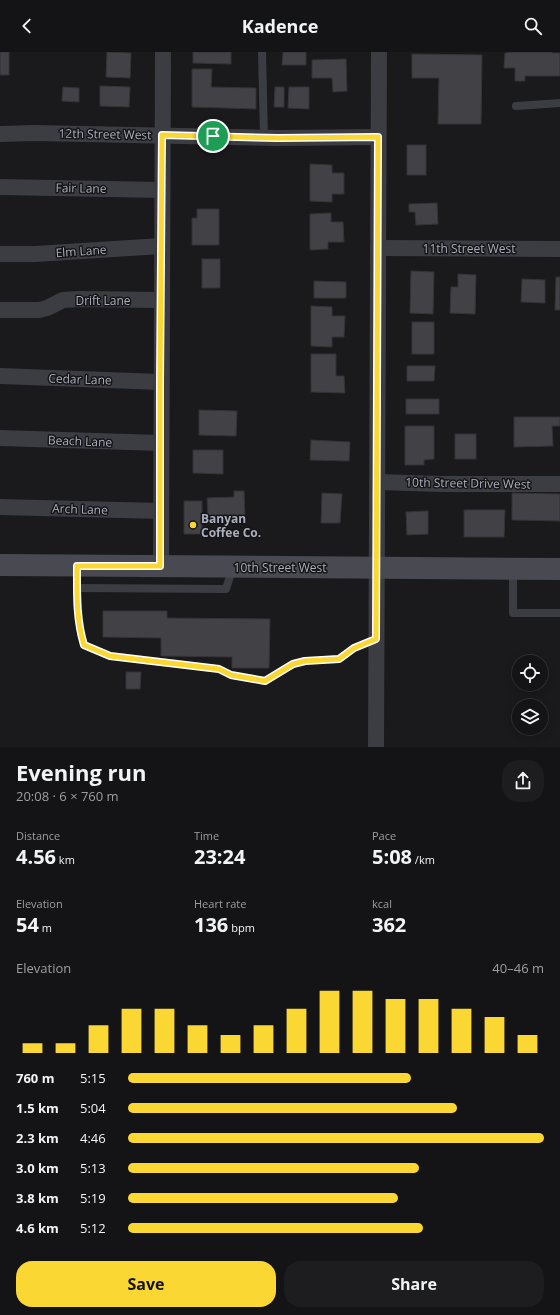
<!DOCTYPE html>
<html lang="en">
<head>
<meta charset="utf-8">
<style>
  body { margin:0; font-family:"Open Sans",sans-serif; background:#1d1c1e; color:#f1f3f6; height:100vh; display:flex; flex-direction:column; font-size:15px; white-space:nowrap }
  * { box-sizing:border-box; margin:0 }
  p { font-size:13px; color:#9d9ea0 }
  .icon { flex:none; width:22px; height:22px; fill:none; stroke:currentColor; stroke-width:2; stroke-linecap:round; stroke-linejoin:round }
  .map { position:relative; height:695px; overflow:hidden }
  .panel { display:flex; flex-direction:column; background:#141315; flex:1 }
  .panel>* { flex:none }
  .controls { position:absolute; left:512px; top:603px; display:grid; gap:8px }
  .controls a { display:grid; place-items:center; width:36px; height:36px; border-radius:50%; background:#141315; box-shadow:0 2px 10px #0003,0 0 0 1px #333234; font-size:20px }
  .pin { position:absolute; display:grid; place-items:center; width:34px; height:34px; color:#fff; margin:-17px; border:2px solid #fff; border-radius:50%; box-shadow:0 1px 4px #0007 }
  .round { display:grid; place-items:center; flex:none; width:42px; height:42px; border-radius:16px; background:#1d1c1e }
  .head { display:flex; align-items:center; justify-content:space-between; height:68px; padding:0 16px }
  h1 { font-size:22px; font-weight:700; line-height:30px }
  .figures { display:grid; grid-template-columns:repeat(3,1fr); gap:6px; height:68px; padding:4px 16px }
  .figures div { display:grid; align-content:center }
  .figures b { font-size:20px; font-weight:700 }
  .figures small { font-size:11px; font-weight:400 }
  .figures p { font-size:11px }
  .chart { height:112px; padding:8px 16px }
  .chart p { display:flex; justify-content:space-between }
  .chart svg { width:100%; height:72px; margin-top:4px; stroke:#fad733; stroke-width:6 }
  .action { display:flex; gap:8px; margin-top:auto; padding:8px 16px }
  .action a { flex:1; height:46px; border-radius:16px; background:#fad733; color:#111; font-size:16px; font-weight:700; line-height:46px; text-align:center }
  .action a+a { background:#1d1c1e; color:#f1f3f6 }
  ul { padding:0 16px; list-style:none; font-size:13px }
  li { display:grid; grid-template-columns:64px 48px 1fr; align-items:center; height:30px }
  li i { height:10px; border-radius:5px; background:#fad733 }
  header { display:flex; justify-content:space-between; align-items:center; height:52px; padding:0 16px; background:#141315; font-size:18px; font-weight:700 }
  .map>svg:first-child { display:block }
  .building { fill:#414146; stroke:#343338 }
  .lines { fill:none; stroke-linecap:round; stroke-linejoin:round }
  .lane { stroke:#3c3c43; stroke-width:8 }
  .street { stroke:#3c3c43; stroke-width:16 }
  .secondary { stroke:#484951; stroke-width:22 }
  .route-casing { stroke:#fff; stroke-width:8 }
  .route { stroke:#fad733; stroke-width:5 }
  .poi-dot { fill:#fad733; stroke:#151417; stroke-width:1.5 }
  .labels { text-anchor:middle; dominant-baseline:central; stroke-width:3; stroke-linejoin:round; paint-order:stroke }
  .street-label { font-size:12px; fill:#abaebc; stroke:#151417 }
  .poi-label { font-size:12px; font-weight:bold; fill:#abaebc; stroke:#151417; text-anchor:start }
</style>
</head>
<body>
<header><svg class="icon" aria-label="back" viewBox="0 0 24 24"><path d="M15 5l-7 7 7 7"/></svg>Kadence<svg class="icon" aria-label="search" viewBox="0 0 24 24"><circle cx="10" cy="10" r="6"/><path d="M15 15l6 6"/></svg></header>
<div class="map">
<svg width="560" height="695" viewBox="0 0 560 695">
  <rect width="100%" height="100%" fill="#1a191c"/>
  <g class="building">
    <rect x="0" y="0" width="9" height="23"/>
    <path d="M107,0L131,1L130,26L106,25Z"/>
    <path d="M193,0H231V12L193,11Z"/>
    <path d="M283,0H306V13H282Z"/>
    <path d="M514,0H552V1H560V24H525V29H515V16H504L505,1Z"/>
    <path d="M412,2L482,3L481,72H438L439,26H412Z"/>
    <path d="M346,7L347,39L333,40L332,26H312V8Z"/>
    <path d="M192,17H212L211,35L256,36V57L192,55Z"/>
    <path d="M100,34L130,35L129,55L100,54Z"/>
    <path d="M63,35L79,36V50L62,49Z"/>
    <path d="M275,35H284V55H274Z"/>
    <path d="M289,35H309V57L288,56Z"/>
    <rect x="407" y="93" width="19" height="30"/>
    <path d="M310,112L332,113V121H344V142H332V150L310,149Z"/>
    <path d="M437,151L438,172L416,173L415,160H409V152Z"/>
    <path d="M197,157H219V193H192V166H197Z"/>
    <path d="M331,161V170H343L344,190H328V197L310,198V162Z"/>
    <rect x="202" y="207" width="18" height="29"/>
    <path d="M411,219L434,220L433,262L410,261Z"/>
    <path d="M458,222L476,223L475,262L450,261L451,235H458Z"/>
    <path d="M556,225H560V258H555Z"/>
    <path d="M522,227L545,228V251L521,250Z"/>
    <path d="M314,229L346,230V246H314Z"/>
    <path d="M311,254L332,255V264H345L344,285H332V295L311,294Z"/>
    <rect x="412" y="270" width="22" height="32"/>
    <path d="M311,302H336V324H344L345,341L311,340Z"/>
    <path d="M407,314H435L434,329H407Z"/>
    <rect x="406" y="347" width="33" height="15"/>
    <path d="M199,358L237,359L236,384L199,383Z"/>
    <path d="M514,365H560V374H552L553,394L514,395Z"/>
    <path d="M405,374H434V407L424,408V413H405Z"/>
    <rect x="455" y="382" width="21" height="25"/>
    <path d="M311,388L350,390L349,409L310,408Z"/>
    <path d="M193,398H223V422L193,421Z"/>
    <path d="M234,439H244L245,465L208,466L207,446L234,445Z"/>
    <path d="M322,441L342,442L340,471H321Z"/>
    <path d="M512,441L560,442V469L512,468Z"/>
    <rect x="184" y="449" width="18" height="33"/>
    <path d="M464,458H505L504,485H464Z"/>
    <path d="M428,459V482L407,483L406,460Z"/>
    <path d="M103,559H167V566L270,567L269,616H232V605L161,604V586L103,585Z"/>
    <path d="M126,620H141L140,637H126Z"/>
  </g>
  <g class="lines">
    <g class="lane">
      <path d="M262,0L264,86"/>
      <path d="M516,54L560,51"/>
      <path d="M77,515C77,542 77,567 84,593L110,604L219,617L231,623L265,629L293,612L305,609L339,607L354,596L376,587"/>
      <path d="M513,518V561H560"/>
      <path d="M77,536L226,537L233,515"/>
    </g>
    <g class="street">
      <path d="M0,82L34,81L277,86L378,85"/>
      <path d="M0,135L162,138"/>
      <path d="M378,196L560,197"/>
      <path d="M0,202H35L161,194"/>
      <path d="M0,258H39L47,256L63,248L79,247L161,248"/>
      <path d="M0,324L160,330"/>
      <path d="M0,386L160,391"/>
      <path d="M377,430L441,432H560"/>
      <path d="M0,455L161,459"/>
      <path d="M161,514L163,0"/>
      <path d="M376,695L379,0"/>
    </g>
    <path class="secondary" d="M0,513L560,517"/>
  </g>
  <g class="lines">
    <g class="route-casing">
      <path id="route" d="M162,83L278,86L378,85L376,587L354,596L339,607L305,609L293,612L265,629L231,623L219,617L110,604L84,593C76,567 77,541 77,514H160V330Z"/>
    </g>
    <use href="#route" class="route"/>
  </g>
  <circle class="poi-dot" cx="193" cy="473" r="4"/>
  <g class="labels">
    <g class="street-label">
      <text transform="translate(105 82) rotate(1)">12th Street West</text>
      <text transform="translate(81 136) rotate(1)">Fair Lane</text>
      <text x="469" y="196">11th Street West</text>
      <text transform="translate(81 199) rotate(-4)">Elm Lane</text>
      <text x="103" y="248">Drift Lane</text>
      <text transform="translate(80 327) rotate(2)">Cedar Lane</text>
      <text transform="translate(80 389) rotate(2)">Beach Lane</text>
      <text transform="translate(468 431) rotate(1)">10th Street Drive West</text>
      <text transform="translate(80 457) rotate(2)">Arch Lane</text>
      <text x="280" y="515">10th Street West</text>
    </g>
    <g class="poi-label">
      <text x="201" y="466">Banyan<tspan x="201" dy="14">Coffee Co.</tspan></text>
    </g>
  </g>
</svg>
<div class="controls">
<a><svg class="icon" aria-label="locate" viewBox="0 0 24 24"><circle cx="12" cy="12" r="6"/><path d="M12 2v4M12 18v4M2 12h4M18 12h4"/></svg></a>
<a><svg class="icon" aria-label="layers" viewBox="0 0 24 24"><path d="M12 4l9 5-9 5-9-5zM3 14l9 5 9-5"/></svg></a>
</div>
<div class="pin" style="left:213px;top:84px;background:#1e9e55"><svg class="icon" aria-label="arrive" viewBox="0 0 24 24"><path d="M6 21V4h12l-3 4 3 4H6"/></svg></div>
</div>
<section class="panel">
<div class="head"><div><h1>Evening run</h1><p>20:08 · 6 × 760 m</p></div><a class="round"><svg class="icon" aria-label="share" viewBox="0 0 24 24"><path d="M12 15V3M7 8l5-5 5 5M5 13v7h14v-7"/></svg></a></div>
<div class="figures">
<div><p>Distance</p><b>4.56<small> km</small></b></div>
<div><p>Time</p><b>23:24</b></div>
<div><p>Pace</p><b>5:08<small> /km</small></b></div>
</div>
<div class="figures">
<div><p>Elevation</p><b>54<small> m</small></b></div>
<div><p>Heart rate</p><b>136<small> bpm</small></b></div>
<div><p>kcal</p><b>362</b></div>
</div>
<div class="chart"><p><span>Elevation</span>40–46 m</p>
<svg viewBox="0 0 160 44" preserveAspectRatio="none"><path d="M5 44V38M15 44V38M25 44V27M35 44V17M45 44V17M55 44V27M65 44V33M75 44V27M85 44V17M95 44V6M105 44V6M115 44V11M125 44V11M135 44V17M145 44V22M155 44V33"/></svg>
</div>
<ul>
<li><b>760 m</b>5:15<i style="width:68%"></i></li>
<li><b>1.5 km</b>5:04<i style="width:79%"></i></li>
<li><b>2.3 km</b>4:46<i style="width:100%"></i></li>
<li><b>3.0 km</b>5:13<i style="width:70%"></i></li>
<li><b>3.8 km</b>5:19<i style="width:65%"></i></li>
<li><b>4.6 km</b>5:12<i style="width:71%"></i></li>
</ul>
<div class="action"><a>Save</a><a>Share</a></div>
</section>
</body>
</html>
